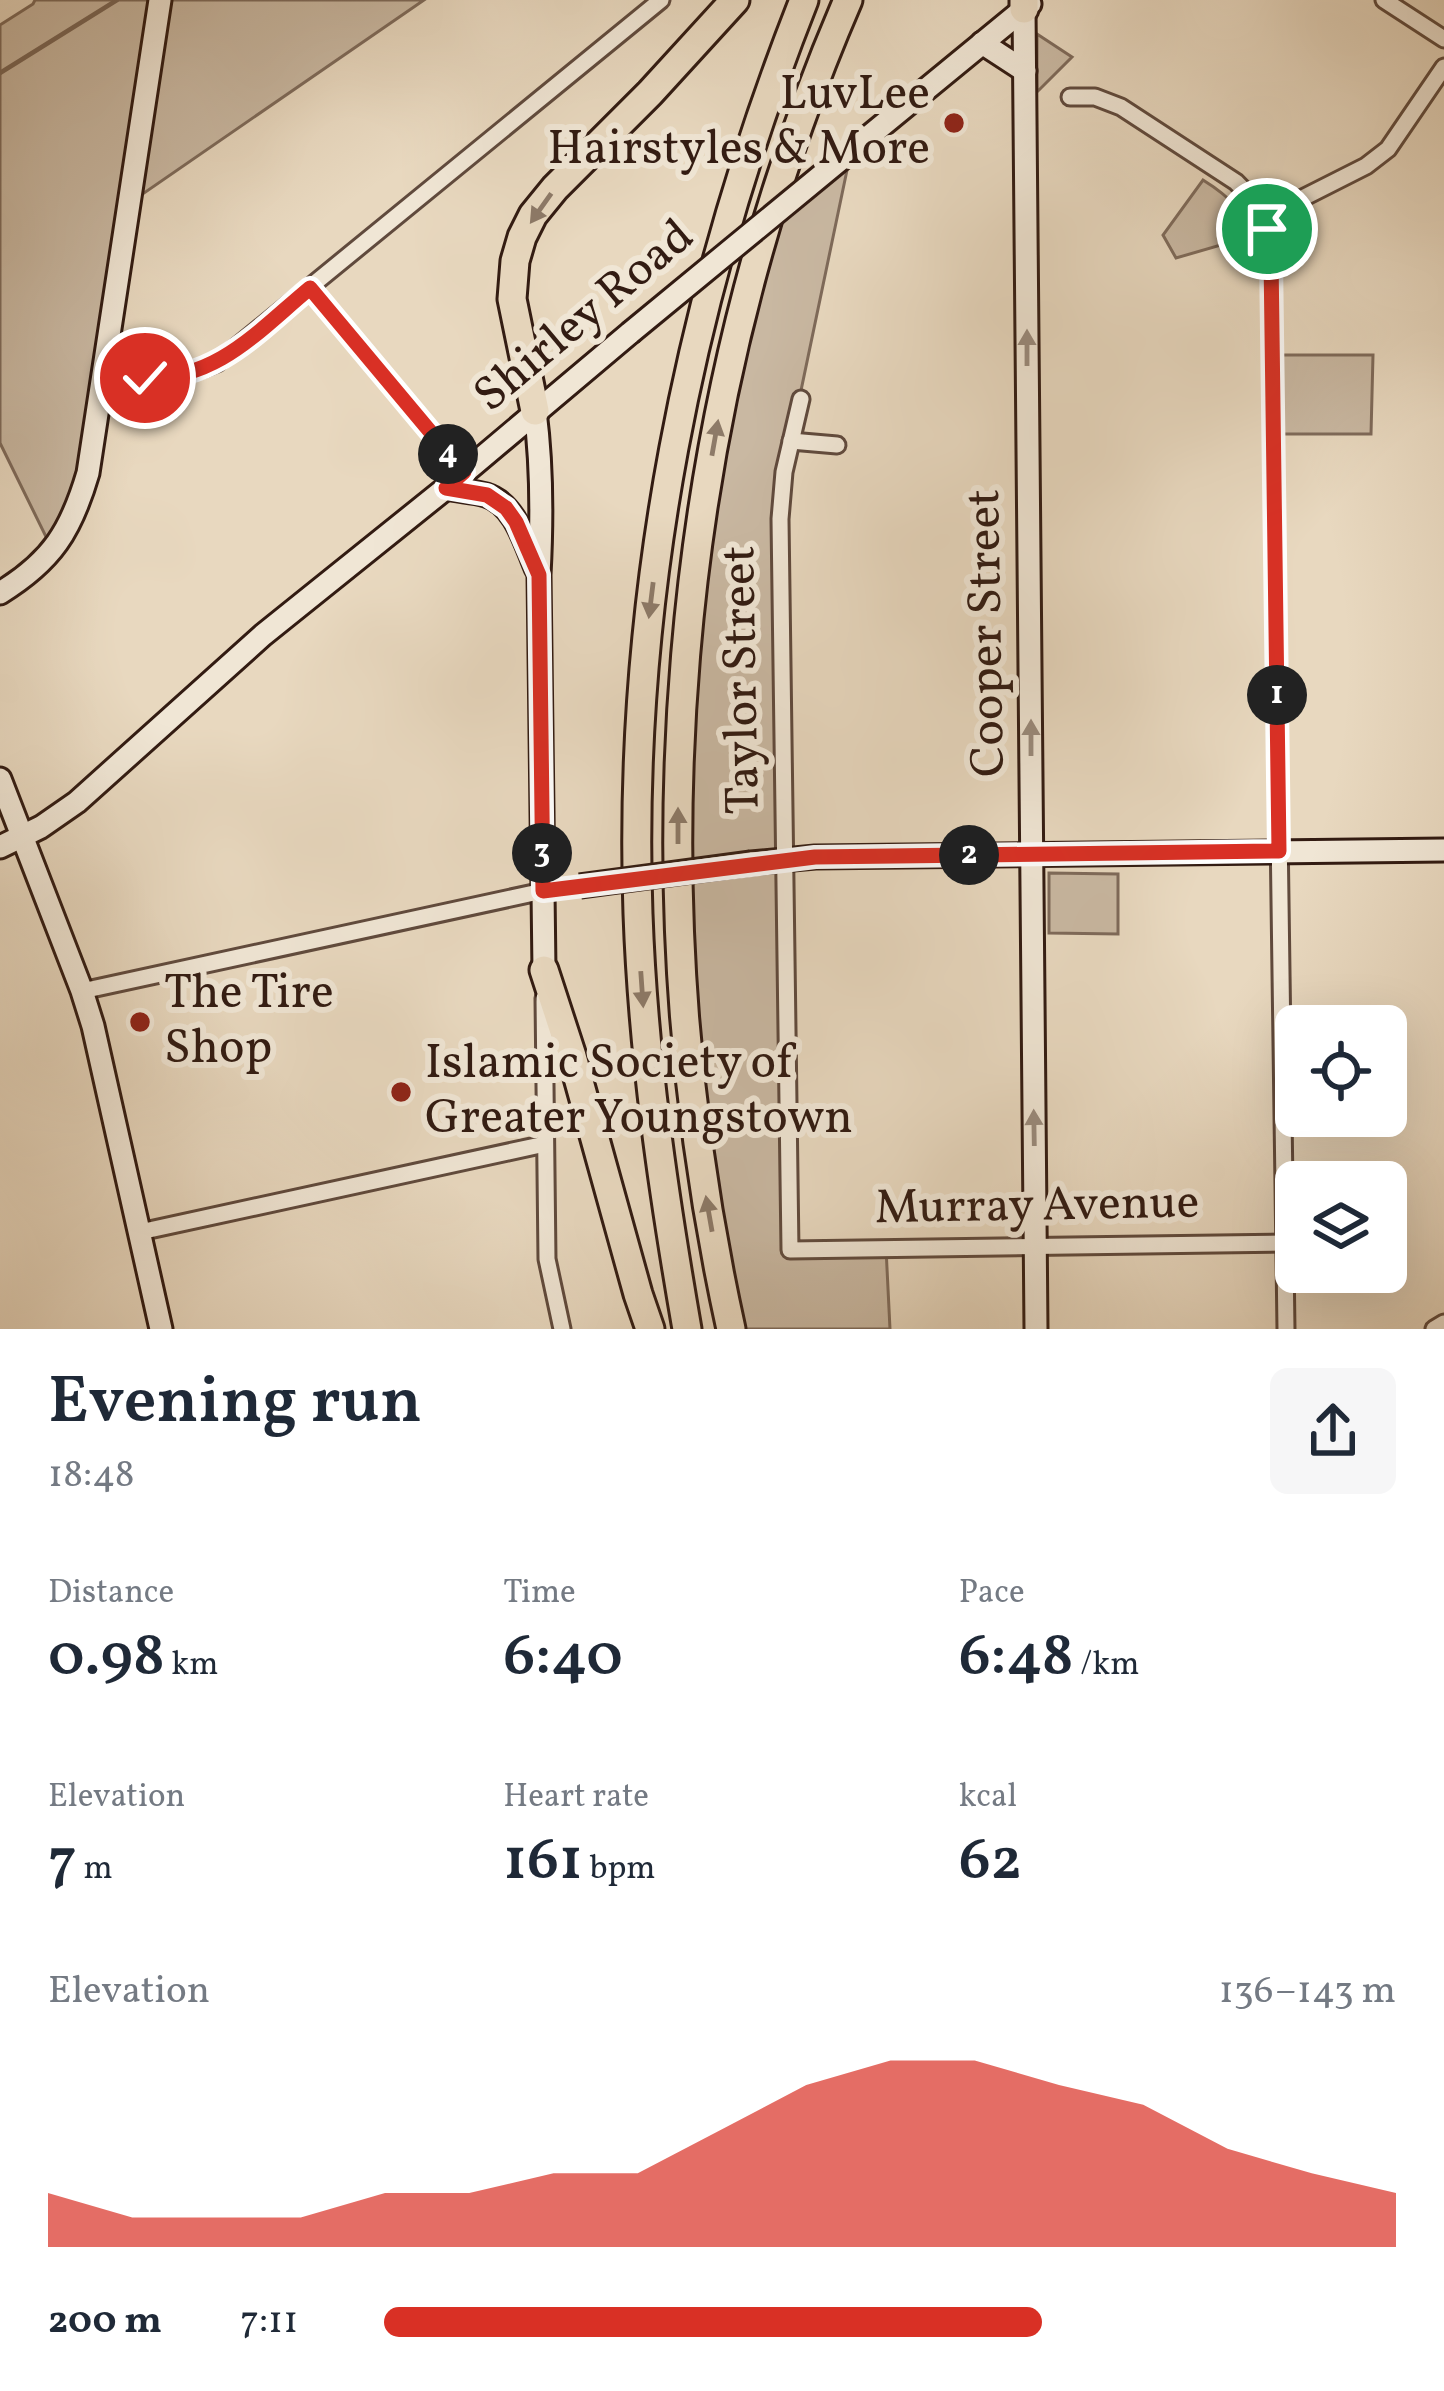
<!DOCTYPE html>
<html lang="en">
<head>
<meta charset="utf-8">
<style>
  body { margin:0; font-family:Vollkorn,serif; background:#f6f6f7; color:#1f2937; height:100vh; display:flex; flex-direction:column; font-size:45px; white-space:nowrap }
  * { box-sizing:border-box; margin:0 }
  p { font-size:39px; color:#747a83 }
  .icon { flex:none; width:66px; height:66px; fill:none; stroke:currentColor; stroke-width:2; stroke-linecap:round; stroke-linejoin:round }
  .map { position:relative; height:1329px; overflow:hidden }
  .drawer { display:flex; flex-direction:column; background:#fff; flex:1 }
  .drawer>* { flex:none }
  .fabs { position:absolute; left:1275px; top:1005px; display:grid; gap:24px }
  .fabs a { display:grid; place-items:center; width:132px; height:132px; border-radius:18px; background:#fff; box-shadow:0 12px 48px #0002; font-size:60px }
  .pin { position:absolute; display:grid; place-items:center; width:102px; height:102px; color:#fff; margin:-51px; border:6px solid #fff; border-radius:50%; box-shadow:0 3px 12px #0007 }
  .km { position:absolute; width:60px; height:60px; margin:-30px; border-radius:50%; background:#222; color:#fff; font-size:33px; line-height:60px; text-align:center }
  .round { display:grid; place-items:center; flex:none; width:126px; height:126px; border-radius:18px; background:#f6f6f7 }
  .headline { display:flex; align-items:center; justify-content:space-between; height:204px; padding:0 48px }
  h1 { font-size:66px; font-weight:600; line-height:90px }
  .figures { display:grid; grid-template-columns:repeat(3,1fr); gap:18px; height:204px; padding:12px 48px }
  .figures div { display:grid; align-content:center }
  .figures b { font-size:60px; font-weight:600 }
  .figures small { font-size:33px; font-weight:400 }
  .figures p { font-size:33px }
  .chart { height:336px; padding:24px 48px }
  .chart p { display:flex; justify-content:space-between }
  .chart svg { width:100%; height:216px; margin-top:12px; fill:#d93025; opacity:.7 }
  ul { padding:0 48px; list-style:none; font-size:39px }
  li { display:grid; grid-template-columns:192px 144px 1fr; align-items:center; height:90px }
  li i { height:30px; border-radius:15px; background:#d93025 }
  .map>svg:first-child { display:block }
  .green { fill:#c9b8a2; stroke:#7e6a5a; stroke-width:3 }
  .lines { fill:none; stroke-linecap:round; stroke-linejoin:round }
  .stream { stroke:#7a6656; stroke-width:4.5 }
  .street-casing { stroke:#604a3d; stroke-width:21 }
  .secondary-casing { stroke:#321b12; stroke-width:27 }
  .highway-casing { stroke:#321b12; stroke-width:33 }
  .street { stroke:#f0e6d5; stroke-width:15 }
  .secondary { stroke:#f0e6d5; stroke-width:21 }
  .highway { stroke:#e8d8bf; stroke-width:27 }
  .secondary-bridge-casing { stroke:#321b12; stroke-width:27; stroke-linecap:butt }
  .secondary-bridge { stroke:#f0e6d5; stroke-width:21 }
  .oneway { fill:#8d7a68 }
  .oneway2 { fill:#9a8b7d }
  .route-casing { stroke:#fff; stroke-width:24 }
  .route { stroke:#d93025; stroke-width:15 }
  .poi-dot { fill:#8f2418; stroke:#f0e6d5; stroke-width:4.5 }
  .labels { text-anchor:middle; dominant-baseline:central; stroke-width:12; stroke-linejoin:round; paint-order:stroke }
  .poi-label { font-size:48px; fill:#321b12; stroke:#f0e6d5; text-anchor:start }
  .street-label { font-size:48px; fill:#321b12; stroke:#f0e6d5 }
</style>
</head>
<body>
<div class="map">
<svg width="1444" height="1329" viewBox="0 0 1444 1329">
  <rect width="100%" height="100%" fill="#e8d8bf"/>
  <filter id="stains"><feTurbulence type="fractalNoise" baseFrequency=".00167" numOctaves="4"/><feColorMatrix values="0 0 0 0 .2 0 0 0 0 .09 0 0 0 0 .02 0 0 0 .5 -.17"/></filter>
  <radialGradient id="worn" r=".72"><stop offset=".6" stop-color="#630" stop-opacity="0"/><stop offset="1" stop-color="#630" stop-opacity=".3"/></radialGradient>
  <g class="green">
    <path d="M35,0H424L128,204L88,473L53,551L0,443V25L33,4Z"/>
    <path d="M1037,34L1072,57L1037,92Z"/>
    <path d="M851,151L784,472L790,1250L886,1248L890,1329H731L706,1201L681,706L767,222Z"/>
    <path d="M1203,180C1224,193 1247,211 1252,236L1176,258L1163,235Z"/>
    <path d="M1273,355H1373L1371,434H1274Z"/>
    <path d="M1049,873L1118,874V934L1049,933Z"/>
  </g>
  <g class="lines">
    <path class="stream" d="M0,73L117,0"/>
    <g class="street-casing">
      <g id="street">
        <path d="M1384,0L1444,39"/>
        <path d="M1070,97H1095L1121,107L1236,182C1265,210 1265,220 1271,258L1286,1329"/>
        <path d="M1265,217L1366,166L1388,149L1444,67"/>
        <path d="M310,288L464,472"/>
        <path d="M104,373C145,379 178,381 217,363L661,0"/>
        <path d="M801,399L784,472L780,519L790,1250L1285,1243"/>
        <path d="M791,441L837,445"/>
        <path d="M82,991L543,891"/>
        <path d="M544,998L547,1259L562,1329"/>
        <path d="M140,1232L545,1144"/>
        <path d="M1434,1329L1444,1323"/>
      </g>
    </g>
    <g class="secondary-casing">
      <g id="secondary">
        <path d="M1024,9L1036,1329"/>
        <path d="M982,43L1025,71"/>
        <path d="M851,151L1030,4"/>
        <path d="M535,411C542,465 542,520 539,575L544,970"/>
        <path d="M446,488C458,491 473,491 486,495C515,504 525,542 536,568"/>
        <path d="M0,593C52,561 71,531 88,473L160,0"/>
        <path d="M0,779L82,991L93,1026L161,1329"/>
        <path d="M0,847L41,827L77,802L263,635L446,488L630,333"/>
        <path d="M751,863L815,857L1444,850"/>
      </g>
    </g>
    <g class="highway-casing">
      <g id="highway">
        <path d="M1024,0V9"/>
        <path d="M535,411L512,299L515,261L522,237L533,215L555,188L650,93L735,0"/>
        <path d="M544,970L572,1056L638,1294L650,1329"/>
        <path d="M687,1329C663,1191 643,1054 638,914C627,601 689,291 804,0"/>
        <path d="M731,1329C634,888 668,416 848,0"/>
      </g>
    </g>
    <use href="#street" class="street"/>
    <use href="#secondary" class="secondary"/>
    <use href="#highway" class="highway"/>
    <g class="secondary-bridge-casing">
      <g id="secondary-bridge">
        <path d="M630,333L851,151"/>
        <path d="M580,886L751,863"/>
      </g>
    </g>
    <use href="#secondary-bridge" class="secondary-bridge"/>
  </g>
  <defs><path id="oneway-solid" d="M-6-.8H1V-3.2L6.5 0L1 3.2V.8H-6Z" transform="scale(3)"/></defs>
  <g class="oneway">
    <use href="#oneway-solid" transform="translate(541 208) rotate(125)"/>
    <use href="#oneway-solid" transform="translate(715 438) rotate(-80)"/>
    <use href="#oneway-solid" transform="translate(651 600) rotate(97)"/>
    <use href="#oneway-solid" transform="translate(678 826) rotate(-90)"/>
    <use href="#oneway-solid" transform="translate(642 989) rotate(86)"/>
    <use href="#oneway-solid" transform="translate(709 1214) rotate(-100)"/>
  </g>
  <g class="oneway2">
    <use href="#oneway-solid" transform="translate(1027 348) rotate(-90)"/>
    <use href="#oneway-solid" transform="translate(1031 738) rotate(-90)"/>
    <use href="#oneway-solid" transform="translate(1034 1128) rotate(-91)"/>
  </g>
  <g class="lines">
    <g class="route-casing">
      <path id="route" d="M145,378C217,380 258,331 310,288L464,472L446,488L487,495L506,508L516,522L539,575L543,891L815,857L1279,851L1271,258L1267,229"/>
    </g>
    <use href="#route" class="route"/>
  </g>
  <g class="poi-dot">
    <circle cx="954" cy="123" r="12"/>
    <circle cx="140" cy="1022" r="12"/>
    <circle cx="401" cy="1092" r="12"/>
  </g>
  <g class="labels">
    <g class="poi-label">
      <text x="930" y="95" text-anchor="end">LuvLee<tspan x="930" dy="55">Hairstyles &amp; More</tspan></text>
      <text x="164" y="994">The Tire<tspan x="164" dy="55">Shop</tspan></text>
      <text x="425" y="1064">Islamic Society of<tspan x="425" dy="55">Greater Youngstown</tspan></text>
    </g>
    <g class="street-label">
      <text transform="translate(585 317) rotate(-40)">Shirley Road</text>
      <text transform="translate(988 633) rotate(-91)">Cooper Street</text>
      <text transform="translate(743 680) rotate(-91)">Taylor Street</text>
      <text transform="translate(1037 1207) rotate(-1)">Murray Avenue</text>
    </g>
  </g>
  <rect width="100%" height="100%" filter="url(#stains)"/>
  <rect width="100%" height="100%" fill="url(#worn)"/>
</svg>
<div class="fabs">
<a><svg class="icon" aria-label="locate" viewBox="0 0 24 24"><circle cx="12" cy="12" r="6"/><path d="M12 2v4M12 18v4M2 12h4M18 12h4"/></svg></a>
<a><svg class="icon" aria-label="layers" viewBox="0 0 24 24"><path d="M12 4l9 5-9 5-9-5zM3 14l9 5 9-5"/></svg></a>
</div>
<div class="pin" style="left:1267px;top:229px;background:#1e9e55"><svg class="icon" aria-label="arrive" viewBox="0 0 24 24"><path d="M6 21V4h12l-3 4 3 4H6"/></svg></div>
<div class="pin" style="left:145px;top:378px;background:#d93025"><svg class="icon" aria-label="check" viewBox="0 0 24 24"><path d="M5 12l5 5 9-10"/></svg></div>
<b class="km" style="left:1277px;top:695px">1</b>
<b class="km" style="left:969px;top:855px">2</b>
<b class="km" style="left:542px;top:853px">3</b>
<b class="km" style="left:448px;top:454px">4</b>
</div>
<section class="drawer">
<div class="headline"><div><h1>Evening run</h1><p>18:48</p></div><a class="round"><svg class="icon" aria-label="share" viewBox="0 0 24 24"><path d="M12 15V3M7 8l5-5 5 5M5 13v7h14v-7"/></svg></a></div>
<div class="figures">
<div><p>Distance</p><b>0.98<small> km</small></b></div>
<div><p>Time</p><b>6:40</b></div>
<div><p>Pace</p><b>6:48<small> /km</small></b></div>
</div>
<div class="figures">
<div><p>Elevation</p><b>7<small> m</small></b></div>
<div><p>Heart rate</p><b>161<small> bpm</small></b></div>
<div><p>kcal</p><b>62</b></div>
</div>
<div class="chart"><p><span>Elevation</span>136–143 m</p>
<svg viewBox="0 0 160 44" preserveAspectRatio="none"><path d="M0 44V33L10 38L20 38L30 38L40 33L50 33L60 29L70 29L80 20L90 11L100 6L110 6L120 11L130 15L140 24L150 29L160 33V44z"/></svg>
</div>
<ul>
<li><b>200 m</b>7:11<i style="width:65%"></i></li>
</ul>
</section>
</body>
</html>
